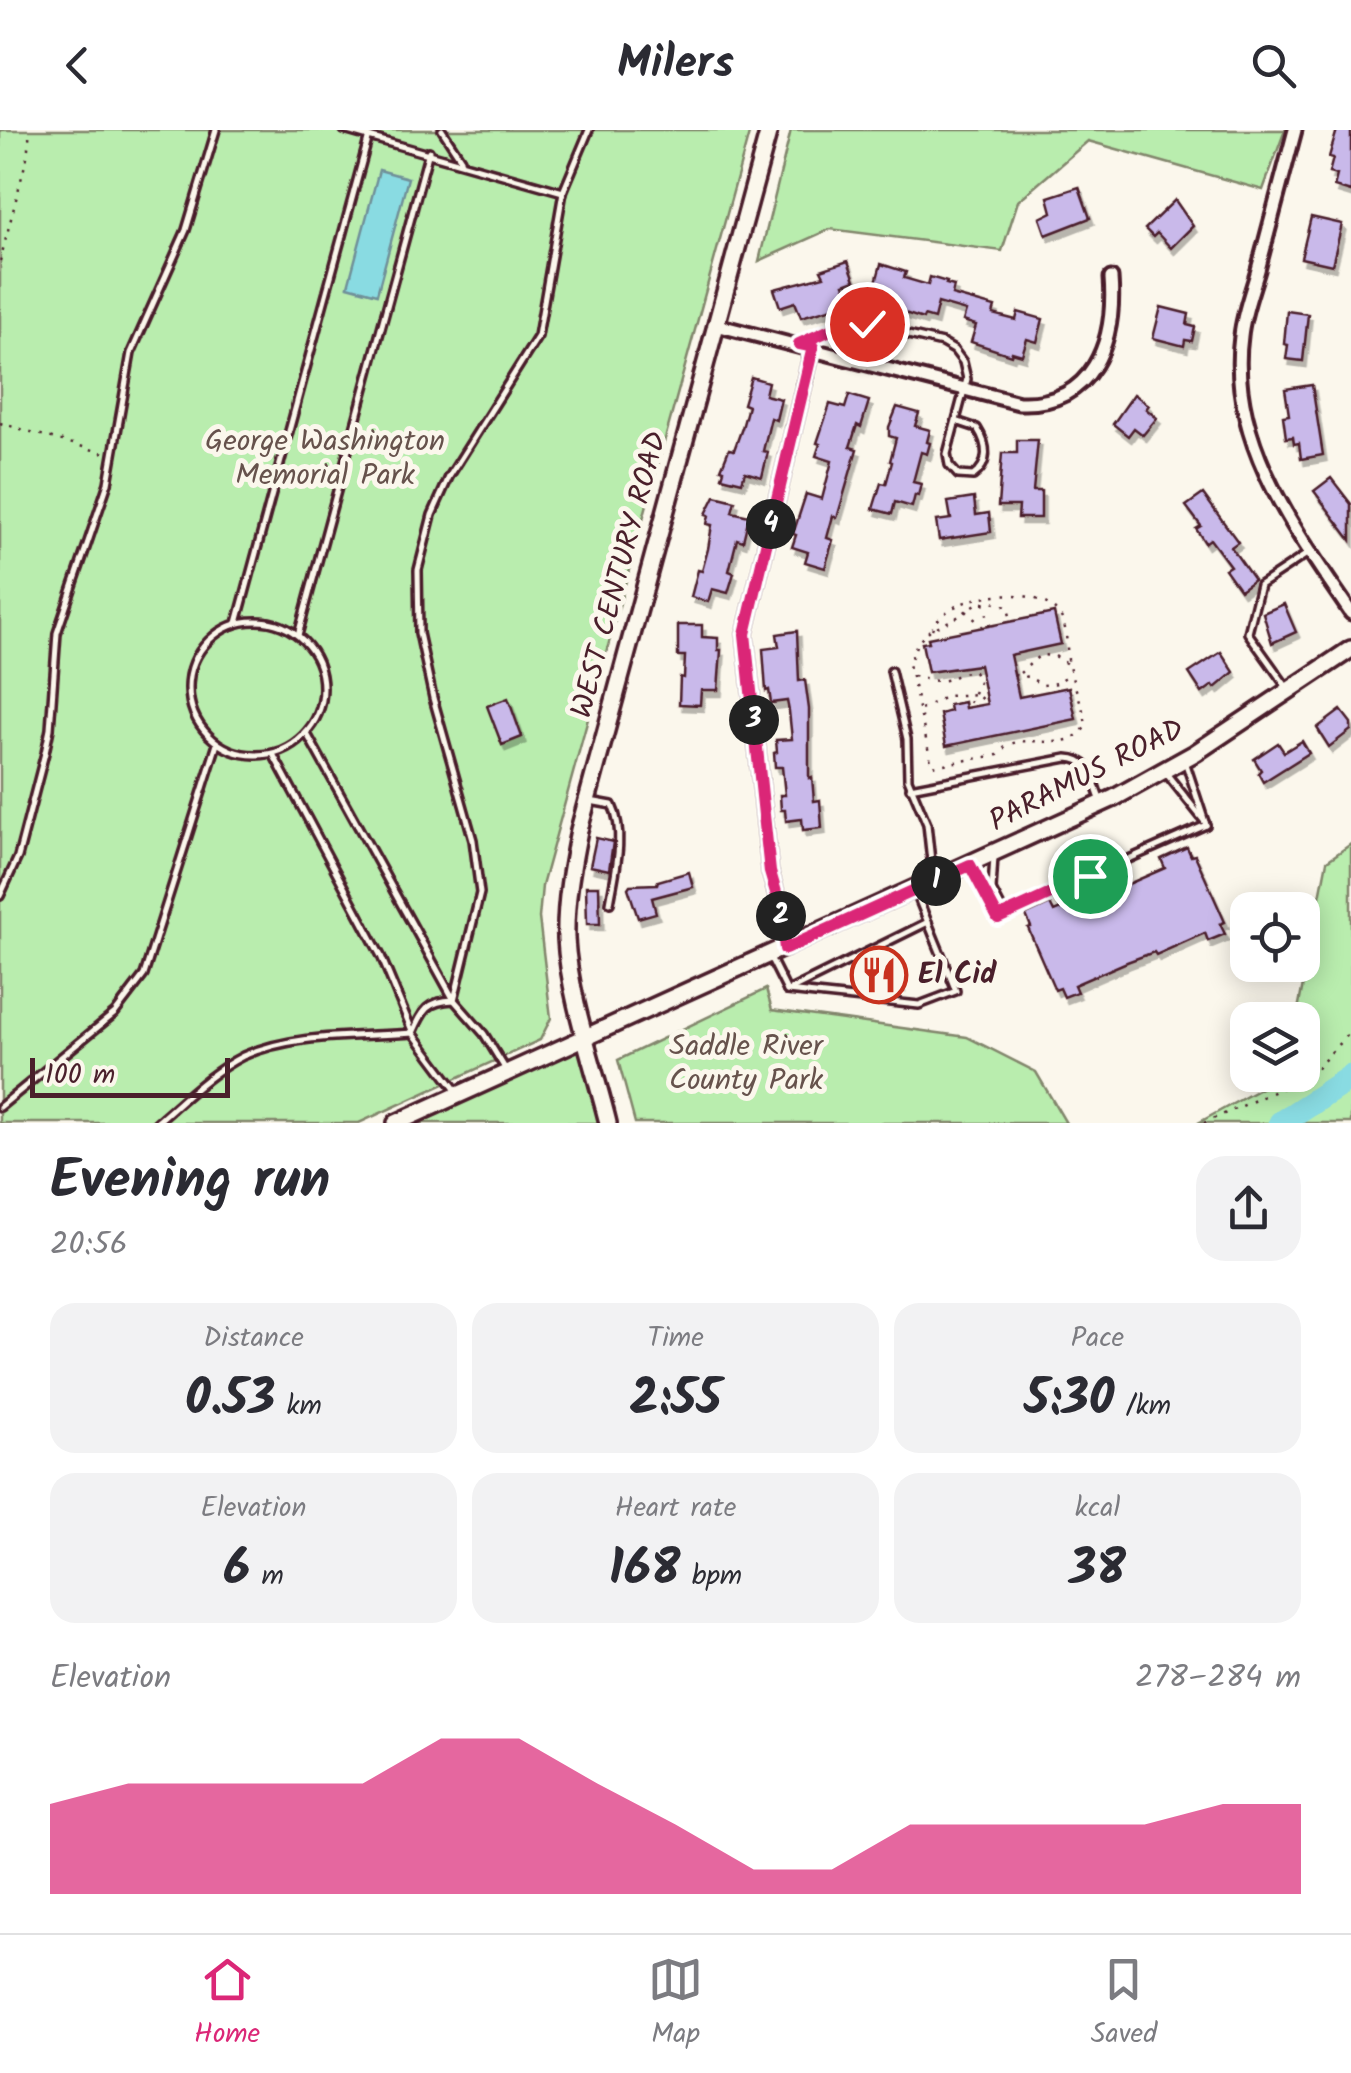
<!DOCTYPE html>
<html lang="en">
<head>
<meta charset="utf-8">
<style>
  body { margin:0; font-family:Kalam,sans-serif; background:#f2f2f3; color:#2b2b33; height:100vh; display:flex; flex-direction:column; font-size:38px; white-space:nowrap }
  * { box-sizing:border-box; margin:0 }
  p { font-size:32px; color:#7c7c81 }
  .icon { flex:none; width:55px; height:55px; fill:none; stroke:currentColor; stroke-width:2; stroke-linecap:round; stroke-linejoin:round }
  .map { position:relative; height:993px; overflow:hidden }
  .details { display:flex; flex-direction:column; background:#fff; flex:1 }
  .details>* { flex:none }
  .buttons { position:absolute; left:1230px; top:762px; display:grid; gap:20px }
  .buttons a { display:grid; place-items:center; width:90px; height:90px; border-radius:20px; background:#fff; box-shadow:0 5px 25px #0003; font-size:50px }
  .scale { position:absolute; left:30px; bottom:25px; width:200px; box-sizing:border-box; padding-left:10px; border:5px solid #4a1f2b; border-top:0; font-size:28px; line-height:35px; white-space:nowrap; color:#4a1f2b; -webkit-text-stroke:8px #fbf7ec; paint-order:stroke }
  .pin { position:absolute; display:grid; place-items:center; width:85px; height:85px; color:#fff; margin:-42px; border:5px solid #fff; border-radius:50%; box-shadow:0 2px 10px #0007 }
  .km { position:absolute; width:50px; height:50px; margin:-25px; border-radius:50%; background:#222; color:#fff; font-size:28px; line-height:50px; text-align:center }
  .round { display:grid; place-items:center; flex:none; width:105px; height:105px; border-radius:30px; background:#f2f2f3 }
  .overview { display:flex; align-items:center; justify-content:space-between; height:170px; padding:0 50px }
  h1 { font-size:55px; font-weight:800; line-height:75px }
  .metrics { display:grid; grid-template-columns:repeat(3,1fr); gap:15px; height:170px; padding:10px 50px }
  .metrics div { display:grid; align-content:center; border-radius:25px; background:#f2f2f3; text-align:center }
  .metrics b { font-size:50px; font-weight:800 }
  .metrics small { font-size:28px; font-weight:400 }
  .metrics p { font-size:28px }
  .chart { height:280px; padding:20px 50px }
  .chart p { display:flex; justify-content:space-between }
  .chart svg { width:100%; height:180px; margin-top:10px; fill:#db2777; opacity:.7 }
  header { display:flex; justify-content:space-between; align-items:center; height:130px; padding:0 50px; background:#fff; font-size:45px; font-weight:800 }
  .tab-bar { display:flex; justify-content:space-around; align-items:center; height:140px; border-top:2px solid #e1e1e2; background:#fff; font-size:28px; color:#7c7c81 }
  .tab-bar a { display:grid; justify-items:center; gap:5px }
  .tab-bar .on { color:#db2777 }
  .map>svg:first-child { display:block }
  .green { fill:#b9edae; stroke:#82866c; stroke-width:2.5 }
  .water { fill:#89dbe2; stroke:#709099; stroke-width:2.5 }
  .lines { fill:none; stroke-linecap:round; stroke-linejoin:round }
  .river { stroke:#89dbe2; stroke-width:25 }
  .building { fill:#c9b9ea; stroke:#4a1f2b; stroke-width:2.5; filter:url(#shadow) }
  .lane-casing { stroke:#4a1f2b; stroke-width:12 }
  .street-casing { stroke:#4a1f2b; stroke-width:19 }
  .secondary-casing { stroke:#4a1f2b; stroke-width:22 }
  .path { stroke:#4a1f2b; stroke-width:2.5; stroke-dasharray:2.5 8; stroke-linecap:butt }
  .lane { stroke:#fbf7ec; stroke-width:5 }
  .street { stroke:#fbf7ec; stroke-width:11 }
  .secondary { stroke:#fbf7ec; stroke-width:15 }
  .route-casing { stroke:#fff; stroke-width:20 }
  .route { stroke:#db2777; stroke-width:12 }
  .labels { text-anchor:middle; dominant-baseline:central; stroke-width:10; stroke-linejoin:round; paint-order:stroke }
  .park-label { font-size:30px; fill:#66524c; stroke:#fbf7ec }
  .street-label { font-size:30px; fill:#4a1f2b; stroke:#fbf7ec }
  .poi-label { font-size:30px; font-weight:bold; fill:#4a1f2b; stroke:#fbf7ec; text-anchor:start }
</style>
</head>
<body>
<header><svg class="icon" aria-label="back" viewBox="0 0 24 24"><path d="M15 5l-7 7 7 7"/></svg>Milers<svg class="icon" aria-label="search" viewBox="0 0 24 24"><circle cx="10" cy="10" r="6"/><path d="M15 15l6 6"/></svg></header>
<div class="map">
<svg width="1351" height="993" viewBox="0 0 1351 993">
  <defs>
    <filter id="shadow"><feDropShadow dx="3.5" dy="6" stdDeviation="0" flood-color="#0004"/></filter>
  </defs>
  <rect width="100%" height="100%" fill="#fbf7ec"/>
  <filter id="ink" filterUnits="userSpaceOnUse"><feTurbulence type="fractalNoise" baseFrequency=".01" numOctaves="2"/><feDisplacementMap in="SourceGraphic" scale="20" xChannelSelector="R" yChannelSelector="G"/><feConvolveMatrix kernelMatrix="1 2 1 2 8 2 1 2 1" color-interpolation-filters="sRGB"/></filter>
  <g filter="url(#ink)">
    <g class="green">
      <path d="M0,0H750L542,756L539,788L551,888L540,910L359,993H0Z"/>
      <path d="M791,0H1285L1263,60L1088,11L1018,71L1002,121L830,99L759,131Z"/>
      <path d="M1351,714V993H1198L1285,945H1302V890H1296L1327,731Z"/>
      <path d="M766,859L772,880L967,907L1036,942L1066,993H635L618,930Z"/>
      <path d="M587,909L608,993H396Z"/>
    </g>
    <path class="water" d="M379,40L408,48L377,164L348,156Z"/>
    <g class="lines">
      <path class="river" d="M1281,993L1351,947"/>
    </g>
    <g class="building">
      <path d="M1337,0H1351V62L1334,57L1337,45L1329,43L1333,28L1329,27Z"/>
      <path d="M1079,57L1090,88L1046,105L1040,88L1052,82L1048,67Z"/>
      <path d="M1175,70L1193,96L1171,118L1157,103L1153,107L1145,99Z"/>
      <path d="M1311,87L1342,94L1332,135L1301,128Z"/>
      <path d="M848,131L855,150L844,154L850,169L839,173L840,176L801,187L795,172L780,177L774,159L824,146L821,140Z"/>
      <path d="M881,134L906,142L904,148L928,155L930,147L947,152L946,154L954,156L952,165L995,177L993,184L1016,190L1018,182L1043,189L1037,212L1027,209L1022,225L1012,222L1011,225L971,212L976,195L963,191L966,181L938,173L934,189L924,186L923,189L883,176L888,159L875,156Z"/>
      <path d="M1161,177L1189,184L1187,195L1195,197L1192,211L1185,210L1184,216L1153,208Z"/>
      <path d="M1287,181L1308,184L1303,231L1286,229L1288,215L1284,214Z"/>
      <path d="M751,247L768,252L765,265L781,269L776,290L771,288L763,321L768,322L762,347L745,342L742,352L722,347L724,340L721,339L729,319L734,320L742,298L748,276L743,274Z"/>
      <path d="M1312,255L1323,325L1301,329L1299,313L1294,314L1293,307L1286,308L1283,286L1289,285L1285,259Z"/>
      <path d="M1134,264L1149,275L1146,279L1157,288L1143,305L1134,298L1128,306L1113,294Z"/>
      <path d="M849,265L869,271L861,297L857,295L850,317L857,319L837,388L833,386L827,408L833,410L825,438L805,432L808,422L792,417L796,405L793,404L806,364L822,369L832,331L816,326L820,314L817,313L830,274L845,278Z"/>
      <path d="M897,277L919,283L915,296L930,300L927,312L930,313L927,324L921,322L913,352L921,354L918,366L915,365L912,377L895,372L892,384L873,379L881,353L886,354L892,332L890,331L896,308L889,306V297Z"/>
      <path d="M1017,310H1038L1033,361H1041V388H1018L1019,376H998L1002,323H1017Z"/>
      <path d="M1331,348L1351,374V410L1314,361Z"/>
      <path d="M1203,364L1238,412L1231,417L1254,450L1240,460L1225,439L1230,436L1210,409L1205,413L1196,399L1201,396L1186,376Z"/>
      <path d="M715,366L735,371L732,382L749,386L743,411L737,409L729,441L734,443L728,463L712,459L708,472L691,467L698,440L702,441L708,419L712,395L707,394L709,385L706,384Z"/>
      <path d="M974,368L976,385L989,383L991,402L939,410L936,391L951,389L948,372Z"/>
      <path d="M1284,474L1296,502L1272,513L1263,483Z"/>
      <path d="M1054,483L1061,514L1010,525L1019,567L1069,557L1076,589L946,616L940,584L950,581L949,575L964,572L965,578L987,574L979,535L928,542L922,513L929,512L928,508Z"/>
      <path d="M678,495H702V507L718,508V520H721L718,560H701L700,575L679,574L680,547L684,548L685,526H678Z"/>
      <path d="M797,501L799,551L805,550L809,579V648L812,647L814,671L820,670L822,698L803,700L802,689L786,691L785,680H781L780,665H785L782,637H775L774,623L777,622L776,610L792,609L789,581L787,571L771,573L769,560L766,561L763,519L779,517L777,504Z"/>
      <path d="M1221,522L1234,542L1215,558L1213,555L1202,563L1189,543Z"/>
      <path d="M508,568L522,607L502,615L487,576Z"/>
      <path d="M1341,580L1351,593V600L1329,617L1317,598Z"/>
      <path d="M1302,611L1309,623L1263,652L1258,643L1261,640L1254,629L1278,613L1284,622Z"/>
      <path d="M596,708L613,712L609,740L590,736Z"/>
      <path d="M1187,717L1191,726L1195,725L1225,792L1220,794L1225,804L1208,811L1205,803L1156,825L1154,822L1127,832L1074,855L1077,862L1064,867L1060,858L1055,860L1028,798L1031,797L1026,785L1050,774L1054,782L1098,763L1093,752L1095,743L1087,739L1103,731L1102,743L1109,745L1114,754L1124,749L1126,755L1165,738L1161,729Z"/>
      <path d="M689,742L693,757L652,768L656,783L638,788L628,758L630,755L657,754L658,751Z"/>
      <path d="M586,756H599L600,794H587Z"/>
      <path d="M875,825L890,826L901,856L873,860L865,857L858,835Z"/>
    </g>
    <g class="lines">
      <g class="lane-casing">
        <g id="lane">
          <path d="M344,0L563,62"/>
          <path d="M442,0L461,29"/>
          <path d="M802,213L839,196L858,193L942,213L954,220L963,232L967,249L947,324L949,335L958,345L973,346C990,334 988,315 977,298L956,291"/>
          <circle cx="256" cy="558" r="67"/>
          <path d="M237,493L369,6"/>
          <path d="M298,505L429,21"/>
          <path d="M891,541L907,609L908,649L927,694L931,731L938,747"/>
          <path d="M1288,559L1248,503L1260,455L1310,422"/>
          <path d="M307,604L454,870L484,904L506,940"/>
          <path d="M273,624L381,826L413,903L458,963"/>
          <path d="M1185,631L1206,695"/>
          <path d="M1165,642L1205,692"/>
          <path d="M910,658L1067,628C1093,629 1092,652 1101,671"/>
          <path d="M590,671L612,675C626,704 615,743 610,773"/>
          <path d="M994,726L992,760L1005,785"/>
          <path d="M972,737L998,788L1090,746"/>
          <path d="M1106,739L1206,695"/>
          <path d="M0,766L18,727L45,623L50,599L57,503L108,353L131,223L186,100L216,0"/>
          <path d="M771,829L787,861"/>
          <path d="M790,860L928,792"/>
          <path d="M787,861L919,875L956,861L916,763"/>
          <path d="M0,977L115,883L144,845L217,614"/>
          <path d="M156,993C183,970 211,942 243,926C294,903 358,907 413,903C423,880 427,871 454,870L480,763L473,710L433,568L419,503L418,440L432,385L449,347L538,206L563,62L589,0"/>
        </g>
      </g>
      <g class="street-casing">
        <g id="street">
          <path d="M1295,0C1283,47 1270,93 1258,140C1252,161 1243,184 1241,206C1227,310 1297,403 1351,483"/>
          <path d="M716,195L1019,273C1093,276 1116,212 1111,148"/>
          <path d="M785,819L780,776L770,742L745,504L813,217"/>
        </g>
      </g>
      <g class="secondary-casing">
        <g id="secondary">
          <path d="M396,993L1114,668L1195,623L1351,519"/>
          <path d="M608,993C594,936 569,866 566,809C565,772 572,736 579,700L769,0"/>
        </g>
      </g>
      <g class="path">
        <path d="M0,131L27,27L30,0"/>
        <path d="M0,293L104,323"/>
        <path d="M984,473L990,497"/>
        <path d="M966,481L984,498"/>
        <path d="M932,499C949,461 1041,450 1062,489C1068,502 1066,521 1069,536C1073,556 1084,575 1086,596C1063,630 1018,594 998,625L932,636L909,534L917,513L930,500L956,488L976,474L992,472L1007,476L1012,492"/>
        <path d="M1020,543L1040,525L1055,526L1067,534"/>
        <path d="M1014,545L1028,547L1043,555L1058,553L1070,543"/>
        <path d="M913,546C925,549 936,553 949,549C959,545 962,541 974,542L979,552L967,578"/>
        <path d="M921,579L947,566L976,564L987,574"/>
        <path d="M1204,993L1311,945L1351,900"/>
      </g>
      <use href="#lane" class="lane"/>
      <use href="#street" class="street"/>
      <use href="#secondary" class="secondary"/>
    </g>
  </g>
  <g class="lines" filter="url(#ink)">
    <g class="route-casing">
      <path id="route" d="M867,194L839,196L799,214L813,217L745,504L770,742L780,776L785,819L970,735L998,788L1090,746"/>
    </g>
    <use href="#route" class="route"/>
  </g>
  <defs>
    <g id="restaurant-ring" transform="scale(2.875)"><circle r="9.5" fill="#fbf7ec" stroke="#c8321e" stroke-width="1.5"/><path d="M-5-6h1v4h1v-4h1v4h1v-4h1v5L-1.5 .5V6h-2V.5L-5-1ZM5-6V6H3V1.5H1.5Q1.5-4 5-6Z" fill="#c8321e"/></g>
  </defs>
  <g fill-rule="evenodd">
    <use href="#restaurant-ring" x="879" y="845"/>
  </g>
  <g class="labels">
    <g class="park-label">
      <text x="325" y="312">George Washington<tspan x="325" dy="34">Memorial Park</tspan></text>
      <text x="746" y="917">Saddle River<tspan x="746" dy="34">County Park</tspan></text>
    </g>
    <g class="street-label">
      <text transform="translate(620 445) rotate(-75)">WEST CENTURY ROAD</text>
      <text transform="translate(1087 646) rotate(-27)">PARAMUS ROAD</text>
    </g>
    <g class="poi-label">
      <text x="918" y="845">El Cid</text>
    </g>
  </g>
</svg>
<div class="buttons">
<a><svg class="icon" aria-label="locate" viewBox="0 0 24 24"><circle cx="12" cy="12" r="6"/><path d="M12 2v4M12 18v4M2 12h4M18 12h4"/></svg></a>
<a><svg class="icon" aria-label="layers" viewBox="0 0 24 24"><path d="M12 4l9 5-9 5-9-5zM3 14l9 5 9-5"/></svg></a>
</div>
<div class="scale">100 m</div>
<div class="pin" style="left:1090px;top:746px;background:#1e9e55"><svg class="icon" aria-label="arrive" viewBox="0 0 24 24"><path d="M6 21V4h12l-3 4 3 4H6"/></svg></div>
<div class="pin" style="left:867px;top:194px;background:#d93025"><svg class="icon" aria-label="check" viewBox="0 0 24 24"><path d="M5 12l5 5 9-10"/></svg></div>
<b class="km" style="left:936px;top:751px">1</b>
<b class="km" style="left:781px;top:786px">2</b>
<b class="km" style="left:754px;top:590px">3</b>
<b class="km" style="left:771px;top:394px">4</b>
</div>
<section class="details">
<div class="overview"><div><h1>Evening run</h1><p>20:56</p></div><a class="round"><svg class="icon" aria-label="share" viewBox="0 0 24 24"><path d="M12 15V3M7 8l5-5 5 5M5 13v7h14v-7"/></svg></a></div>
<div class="metrics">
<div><p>Distance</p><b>0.53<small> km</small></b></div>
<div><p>Time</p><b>2:55</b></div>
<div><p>Pace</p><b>5:30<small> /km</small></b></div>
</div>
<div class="metrics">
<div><p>Elevation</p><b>6<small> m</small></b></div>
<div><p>Heart rate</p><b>168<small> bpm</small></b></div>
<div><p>kcal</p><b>38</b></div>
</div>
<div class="chart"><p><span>Elevation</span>278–284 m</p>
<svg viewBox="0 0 160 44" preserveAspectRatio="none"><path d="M0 44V22L10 17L20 17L30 17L40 17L50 6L60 6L70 17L80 27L90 38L100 38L110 27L120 27L130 27L140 27L150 22L160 22V44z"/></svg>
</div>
</section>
<nav class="tab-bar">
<a class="on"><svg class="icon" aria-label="home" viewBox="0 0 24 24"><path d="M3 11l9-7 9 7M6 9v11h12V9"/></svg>Home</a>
<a><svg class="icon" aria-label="map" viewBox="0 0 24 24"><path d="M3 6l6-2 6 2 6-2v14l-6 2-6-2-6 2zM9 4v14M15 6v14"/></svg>Map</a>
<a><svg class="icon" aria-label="saved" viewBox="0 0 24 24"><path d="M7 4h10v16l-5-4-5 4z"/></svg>Saved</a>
</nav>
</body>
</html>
